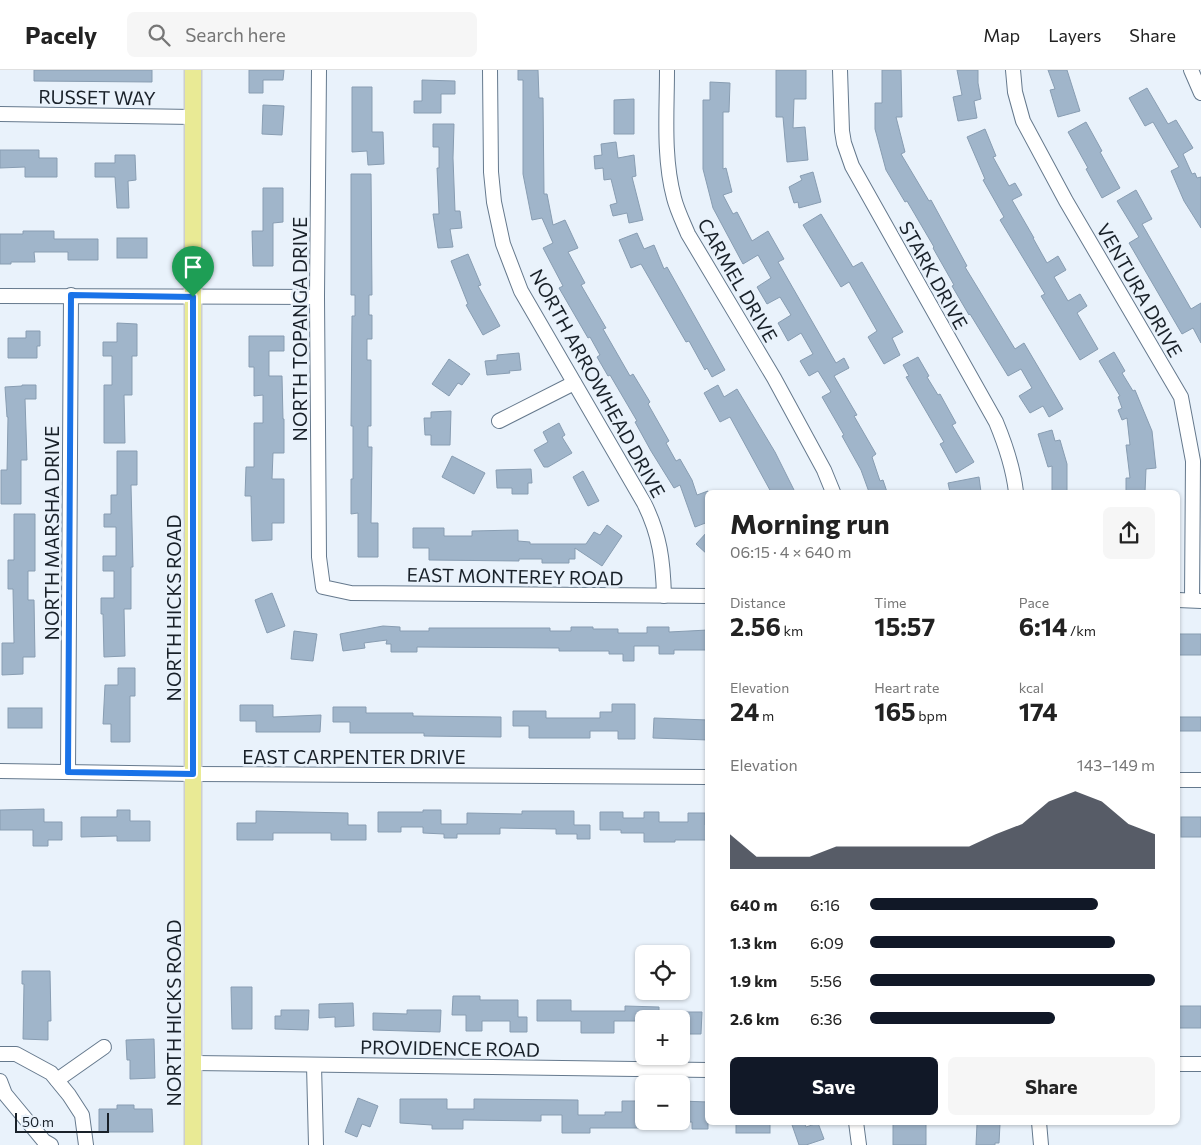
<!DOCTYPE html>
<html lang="en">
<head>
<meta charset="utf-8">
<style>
  body { margin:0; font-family:Commissioner,sans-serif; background:#f6f6f6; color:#222; height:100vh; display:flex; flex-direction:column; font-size:19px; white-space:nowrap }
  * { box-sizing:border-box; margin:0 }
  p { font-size:16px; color:#767676 }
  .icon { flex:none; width:28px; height:28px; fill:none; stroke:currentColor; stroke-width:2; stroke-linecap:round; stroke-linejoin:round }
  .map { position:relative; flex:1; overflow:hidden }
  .side { position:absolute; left:705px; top:420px; width:475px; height:635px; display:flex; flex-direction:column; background:#fff; border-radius:8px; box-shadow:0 1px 4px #0004 }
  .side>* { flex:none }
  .tools { position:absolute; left:635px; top:875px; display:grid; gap:10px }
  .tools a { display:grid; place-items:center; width:55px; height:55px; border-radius:8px; background:#fff; box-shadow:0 1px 4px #0004; font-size:25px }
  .scale { position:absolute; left:15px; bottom:12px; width:94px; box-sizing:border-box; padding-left:5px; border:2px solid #192129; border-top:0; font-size:14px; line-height:18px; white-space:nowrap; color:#192129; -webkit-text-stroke:4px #e9f2fb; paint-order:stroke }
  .pin { position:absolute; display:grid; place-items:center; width:42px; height:42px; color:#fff; margin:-51px -21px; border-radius:50% 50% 50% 0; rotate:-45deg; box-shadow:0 0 5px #0007 }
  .pin .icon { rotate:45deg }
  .round { display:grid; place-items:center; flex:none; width:52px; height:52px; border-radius:8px; background:#f6f6f6 }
  .overview { display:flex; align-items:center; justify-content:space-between; height:85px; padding:0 25px }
  h1 { font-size:28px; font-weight:700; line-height:38px }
  .stats { display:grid; grid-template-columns:repeat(3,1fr); gap:8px; height:85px; padding:5px 25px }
  .stats div { display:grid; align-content:center }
  .stats b { font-size:25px; font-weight:700 }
  .stats small { font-size:14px; font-weight:400 }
  .stats p { font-size:14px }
  .chart { height:140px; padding:10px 25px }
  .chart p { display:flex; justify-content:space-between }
  .chart svg { width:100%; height:90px; margin-top:5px; fill:#111827; opacity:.7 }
  .primary-button { display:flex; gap:10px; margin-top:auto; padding:10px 25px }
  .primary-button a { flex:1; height:58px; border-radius:8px; background:#111827; color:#fff; font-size:20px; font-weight:700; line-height:58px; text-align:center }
  .primary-button a+a { background:#f6f6f6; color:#222 }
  ul { padding:0 25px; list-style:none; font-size:16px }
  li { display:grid; grid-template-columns:80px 60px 1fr; align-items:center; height:38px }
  li i { height:12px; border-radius:6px; background:#111827 }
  header { display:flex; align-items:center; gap:30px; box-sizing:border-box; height:70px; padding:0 25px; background:#fff; border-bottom:1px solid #e0e0e0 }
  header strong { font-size:24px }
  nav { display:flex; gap:28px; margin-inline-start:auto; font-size:18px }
  .search { width:350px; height:45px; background:#f6f6f6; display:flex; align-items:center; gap:12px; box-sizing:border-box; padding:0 18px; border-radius:8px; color:#767676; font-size:19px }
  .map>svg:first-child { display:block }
  .building { fill:#a0b5ca; stroke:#889db2 }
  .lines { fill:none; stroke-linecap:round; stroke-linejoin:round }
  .minor-casing { stroke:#65798d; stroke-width:16 }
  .major-casing { stroke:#ccced0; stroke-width:19 }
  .minor { stroke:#fff; stroke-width:14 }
  .major { stroke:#e9ea95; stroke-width:16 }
  .route-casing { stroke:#fff; stroke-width:10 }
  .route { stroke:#1a73e8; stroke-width:6 }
  .labels { text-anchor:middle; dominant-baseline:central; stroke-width:5; stroke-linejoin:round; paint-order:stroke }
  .street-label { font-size:19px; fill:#192129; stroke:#e9f2fb }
</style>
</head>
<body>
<header>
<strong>Pacely</strong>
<div class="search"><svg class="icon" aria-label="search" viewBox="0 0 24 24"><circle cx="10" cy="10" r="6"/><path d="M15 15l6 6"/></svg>Search here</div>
<nav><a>Map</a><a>Layers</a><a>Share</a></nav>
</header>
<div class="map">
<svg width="1201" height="1075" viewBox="0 0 1201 1075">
  <rect width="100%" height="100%" fill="#e9f2fb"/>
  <g class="building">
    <path d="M34,0H152V12L34,11Z"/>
    <path d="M249,0H284L283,10H263V23H249Z"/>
    <path d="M518,0H538L539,28H543L544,124H547L553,155L565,150L578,178L568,182L585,213L581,215L606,258L603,259L630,306L633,304L650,332L648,334L669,371L666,373L676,391L680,389L692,410L697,425L708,421V452L695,457L680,415L674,418L651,381L635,352L637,351L610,305L608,306L597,287L600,285L590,267L588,268L559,218L563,216L543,178L553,173L542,148L532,150L523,104V10H518Z"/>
    <path d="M776,0H806V29H794L793,58L805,57L808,90L787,92L783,47H776Z"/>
    <path d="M882,0H901L902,47H896L905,82L901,84L929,131L931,130L967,196L965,197L1015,279L1024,273L1063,339L1049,347L1043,336L1030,343L1019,326L1032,318L1021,299L1008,306L970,244L969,245L952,216L954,215L933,178L934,177L907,131L905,132L886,100L875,59V33H882Z"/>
    <path d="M957,0H978V13L981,29L974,31L977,48L958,51L953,27L962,25Z"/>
    <path d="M1048,0H1067L1080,41L1058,47L1050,20L1055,19Z"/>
    <path d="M422,10L455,11V24H441V43H414V31H422Z"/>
    <path d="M710,12L730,13L729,42H723V99L726,98L732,122L723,125L733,144L737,142L752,171L768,161L784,189L778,192L836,293L844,288L849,298L834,306L857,345L854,346L876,384L872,387L880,411L883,410L887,422H869L861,400L842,366L844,365L822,327L831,322L818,301L809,306L800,291L813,284L801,263L788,271L778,253L791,245L780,227L767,234L757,217L771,208L758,185L743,194L713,138L703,99V30H710Z"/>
    <path d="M352,17H372V62H383L384,94L368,95L367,81L352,82Z"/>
    <path d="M1147,18L1168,54L1176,50L1193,78L1183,84L1192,104L1195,103L1197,108L1201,107V158L1184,131L1171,101L1179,97L1153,52L1145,56L1129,28Z"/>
    <path d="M634,29V64H614V30Z"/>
    <path d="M263,35L284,36L282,65L262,64Z"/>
    <path d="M1086,52L1102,81L1100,82L1120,118L1102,128L1086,99L1088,98L1068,62Z"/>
    <path d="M433,54H454L453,88L455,141H460L462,158L450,159L453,177L438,178L433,144H439L437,98H439V77H433Z"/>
    <path d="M985,59L996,86L993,87L1009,116L1015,113L1022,125L1012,130L1034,168H1033L1047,193L1058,186L1066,200L1054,207L1068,231L1080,224L1087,236L1077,243L1098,279L1080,290L1041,226L1045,224L1000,150L1004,147L983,110L985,109L967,67Z"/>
    <path d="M616,72L618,88L634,85L636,106L632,107L643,150L629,153L627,143L613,146L610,135L617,133L611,109L604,110L603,98L595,99L594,86L602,85L601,74Z"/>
    <path d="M0,80H39V88H57V107H25V97L0,98Z"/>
    <path d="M115,85H135L136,110L128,111L129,138H117L115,107H95V93H115Z"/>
    <path d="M813,102L821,132L799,138L798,132L794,133L789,117L802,110L800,106Z"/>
    <path d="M351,104H371L372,225H369V245H372V269H367V290H371V356H368V377H372L371,453H378V487H358V443L351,444V409H353V356H351L352,246H355V225H351Z"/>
    <path d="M263,118H283V152L273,153V196H253L252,161H263Z"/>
    <path d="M1136,120L1152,149L1142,154L1191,239L1201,233V273L1193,258L1182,264L1129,173L1139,167L1117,131Z"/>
    <path d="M821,144L853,197L862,192L903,262L892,268L900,285L884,294L868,267L877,261L849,212L841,217L803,155Z"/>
    <path d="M23,161H54V169H98V190H68V182H34L35,192H11V194H0V164H23Z"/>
    <path d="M637,163L644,179L654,175L664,199L667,197L725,300L712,307L707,298L705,300L689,271L686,272L641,194L631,198L619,170Z"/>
    <rect x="117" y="168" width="30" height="20"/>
    <path d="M468,184L481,215L478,216L500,256L483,265L466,235L468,234L451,191Z"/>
    <path d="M117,253L137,254V286H132V325H124L125,373H104V315H112V286H103V272H117Z"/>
    <path d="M26,261H40V276H37V288H8V268H26Z"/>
    <path d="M249,266H284V281H269V306H282L283,349H284V383H273L272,409H284V453H272V470L252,471L251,426H245L246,397H254V353H263V325L254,326V297H249Z"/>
    <path d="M1114,282L1125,301L1122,303L1133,321L1135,320L1152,361L1156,398L1146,399L1145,422H1126V408H1130L1126,375H1130L1127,348L1122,350L1118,340L1122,338L1118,327L1120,326L1099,291Z"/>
    <path d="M519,283L521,300L509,301L510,303L487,305L485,291L497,290V285Z"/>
    <path d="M918,287L929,306L927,307L938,325L940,324L956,353L952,355L974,392L956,403L940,374L944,372L906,307L909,306L903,295Z"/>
    <path d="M449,289L470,304L462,315L458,313L449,326L432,314Z"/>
    <path d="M22,315H36V329H25L27,390H21V434H1V400H7L8,347H7L5,317L22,316Z"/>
    <path d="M718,315L724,327L737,319L775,382L795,422H771L730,347L720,352L704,323Z"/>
    <path d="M451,341L450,375H431V365H425L424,348H431V342Z"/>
    <path d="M559,353L565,365L562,367L572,383L548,397H544L534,380L548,372L543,362Z"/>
    <path d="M1052,360L1055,371L1060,370L1067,394V422H1052V396L1048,397L1038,364Z"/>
    <path d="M117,381H137V415H131L133,497H131V539H124L125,586L104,587L103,544H101V528H114V501H103V486H116V457H104V444H111V425H117Z"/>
    <path d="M452,386L485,403L474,424L442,407Z"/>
    <path d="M531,399L532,413H528V424H512V418H497L496,400Z"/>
    <path d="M583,401L599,431L588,436L573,407Z"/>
    <path d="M979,407L981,422H950L948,413Z"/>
    <path d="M14,444H35V501H28V530H34L35,587H23V604L2,605V573H14L13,519H8V490H14Z"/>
    <path d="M607,455L622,466L602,496L575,478V489H569V493H542V489H519V491L429,490V478H413V458H444V466H472V461L518,460V471L530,472V474H586L594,462L600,465Z"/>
    <path d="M708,461V485L696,474Z"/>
    <path d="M272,523L285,556L267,563L255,530Z"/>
    <path d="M383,556L400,557V561H429V558H550V561H571V557H593V559H618V563H647V557H669V562L708,560V580H674V584H659V576H634V591H623V584H609V581H559V578L417,577V582H391V574H386L387,570L364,573L365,578L343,581L340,564Z"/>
    <path d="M294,561L317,564L313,591L291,589Z"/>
    <rect x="1178" y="564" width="23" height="21"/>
    <path d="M118,598H135V626H130V672H111V654H103L105,615H118Z"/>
    <path d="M612,634H635V669H618V661H590V668H529V656H513V641H546V648H600V642H612Z"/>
    <path d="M240,635H273V647L321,645L320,662H256V651H240Z"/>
    <path d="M333,637H366V643H413V646L501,647V667L424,666V663H350V652H333Z"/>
    <rect x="8" y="638" width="34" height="20"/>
    <rect x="1178" y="647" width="23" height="14"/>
    <path d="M654,648L708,650V670L653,668Z"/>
    <path d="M44,739V752H62V770H48V776H33V760H0V740Z"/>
    <path d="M117,740H130V751H150V771H117V766L81,767V747H117Z"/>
    <path d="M423,740H441V754H467V743L522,744V741H574V755H590V769H577V764H556V759L500,758V764H457V768H444V764L423,763V757H401V762H378V742H423Z"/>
    <path d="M256,741L348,743V755H366V770H331V763H273V770H237V753H256Z"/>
    <path d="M600,742H623V748H644V742H659V752H688V743H705V755H708V770H675V772H644V763H621V760H600Z"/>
    <rect x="1181" y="747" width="20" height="20"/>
    <path d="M22,901H50L51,951H48V970L23,969L24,914H22Z"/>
    <path d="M231,917H252V959H232Z"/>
    <path d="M453,926H480V930H518V947H527V962H510V951H482V961H466V945H452Z"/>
    <path d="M537,930H571V941H625V936L659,937V949H644V951H614V963H581V951H537Z"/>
    <path d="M353,933L354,956L335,957V947L319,948V934Z"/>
    <rect x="1178" y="936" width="23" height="22"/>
    <path d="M281,940H309L308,960L275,959V946H281Z"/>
    <path d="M407,940H441L440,962L373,960V943L407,944Z"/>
    <path d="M681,942H702L701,964H681Z"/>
    <path d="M154,969L155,1008L130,1009V990H127L126,970Z"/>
    <path d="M358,1028L378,1036L370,1057L362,1054L357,1067L345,1062Z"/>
    <path d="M400,1029H447V1039H474V1029L578,1030V1045H605V1042H622V1031H639V1058H590V1063H562V1045H541V1051L463,1050V1059H432V1055L400,1053Z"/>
    <path d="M681,1031L708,1032V1059H692V1052H681Z"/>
    <path d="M117,1035H134V1039H152L153,1062H99V1039H117Z"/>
    <rect x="736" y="1052" width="34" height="11"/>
    <path d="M791,1052H804L806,1057L818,1053L824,1069L806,1075H799Z"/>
    <rect x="893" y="1052" width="33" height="23"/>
    <path d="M977,1054H1000L999,1073H995V1075H976Z"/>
  </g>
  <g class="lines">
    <g class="minor-casing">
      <g id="minor">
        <path d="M319,0L317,227L319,487L323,517L351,523L708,526"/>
        <path d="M490,0L491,102L494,132L503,174L521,221L644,433C660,465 663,491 664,526"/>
        <path d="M667,0C667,42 663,87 674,128C677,140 683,152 688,164L774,308L824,400L833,422"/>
        <path d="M840,0L842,61L844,73L852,96L996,352C1006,376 1013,397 1016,422"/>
        <path d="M1013,0L1015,22L1023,51L1066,131L1181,327L1193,391L1192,530"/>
        <path d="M1191,0L1201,23"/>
        <path d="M0,44L193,47"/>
        <path d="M0,226L317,227"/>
        <path d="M499,351L574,313"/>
        <path d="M1178,530L1201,531"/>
        <path d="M0,701L193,704L708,707"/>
        <path d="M68,702L71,225"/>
        <path d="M1178,710H1201"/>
        <path d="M0,984H16L51,1003L69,1025L82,1045L86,1075"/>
        <path d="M193,993L708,1000"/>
        <path d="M1178,994H1201"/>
        <path d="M314,995L316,1075"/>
        <path d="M57,1010L104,977"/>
        <path d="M0,1011L5,1024L44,1071L51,1075"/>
        <path d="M856,1052L859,1075"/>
        <path d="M1039,1052L1041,1075"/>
      </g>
    </g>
    <g class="major-casing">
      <path id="major" d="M193,0V1075"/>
    </g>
    <use href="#minor" class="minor"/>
    <use href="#major" class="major"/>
  </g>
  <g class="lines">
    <g class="route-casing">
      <path id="route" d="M71,225L193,227V704L68,702Z"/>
    </g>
    <use href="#route" class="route"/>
  </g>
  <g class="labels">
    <g class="street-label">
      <text transform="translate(97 27) rotate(1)">RUSSET WAY</text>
      <text transform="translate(934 205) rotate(61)">STARK DRIVE</text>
      <text transform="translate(738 210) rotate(60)">CARMEL DRIVE</text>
      <text transform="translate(1140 220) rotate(60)">VENTURA DRIVE</text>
      <text transform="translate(299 259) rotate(-90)">NORTH TOPANGA DRIVE</text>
      <text transform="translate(598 313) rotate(61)">NORTH ARROWHEAD DRIVE</text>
      <text transform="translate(51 463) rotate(-90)">NORTH MARSHA DRIVE</text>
      <text transform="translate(515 506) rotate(1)">EAST MONTEREY ROAD</text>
      <text transform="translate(173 538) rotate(-90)">NORTH HICKS ROAD</text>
      <text x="354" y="686">EAST CARPENTER DRIVE</text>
      <text transform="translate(173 943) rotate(-90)">NORTH HICKS ROAD</text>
      <text transform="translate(450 978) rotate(1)">PROVIDENCE ROAD</text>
    </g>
  </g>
</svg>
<div class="tools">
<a><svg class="icon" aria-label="locate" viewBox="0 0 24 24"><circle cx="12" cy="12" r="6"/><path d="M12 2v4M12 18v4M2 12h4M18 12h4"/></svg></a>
<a>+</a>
<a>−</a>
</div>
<div class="scale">50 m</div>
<div class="pin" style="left:193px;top:227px;background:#1e9e55"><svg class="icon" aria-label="arrive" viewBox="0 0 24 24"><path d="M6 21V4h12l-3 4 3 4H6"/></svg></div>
<section class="side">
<div class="overview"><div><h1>Morning run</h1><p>06:15 · 4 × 640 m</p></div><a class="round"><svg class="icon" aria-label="share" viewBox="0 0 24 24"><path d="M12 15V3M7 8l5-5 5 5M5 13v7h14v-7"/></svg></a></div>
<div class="stats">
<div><p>Distance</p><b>2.56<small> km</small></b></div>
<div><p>Time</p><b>15:57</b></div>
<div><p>Pace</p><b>6:14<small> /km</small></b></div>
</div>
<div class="stats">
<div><p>Elevation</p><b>24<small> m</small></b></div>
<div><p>Heart rate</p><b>165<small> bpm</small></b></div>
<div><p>kcal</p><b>174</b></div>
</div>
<div class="chart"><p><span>Elevation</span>143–149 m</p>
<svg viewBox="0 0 160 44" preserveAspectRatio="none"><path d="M0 44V27L10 38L20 38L30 38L40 33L50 33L60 33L70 33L80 33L90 33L100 27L110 22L120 11L130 6L140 11L150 22L160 27V44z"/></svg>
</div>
<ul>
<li><b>640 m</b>6:16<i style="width:80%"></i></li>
<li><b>1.3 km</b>6:09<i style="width:86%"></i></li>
<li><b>1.9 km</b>5:56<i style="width:100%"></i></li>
<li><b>2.6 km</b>6:36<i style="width:65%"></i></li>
</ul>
<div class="primary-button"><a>Save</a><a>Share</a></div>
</section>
</div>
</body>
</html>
